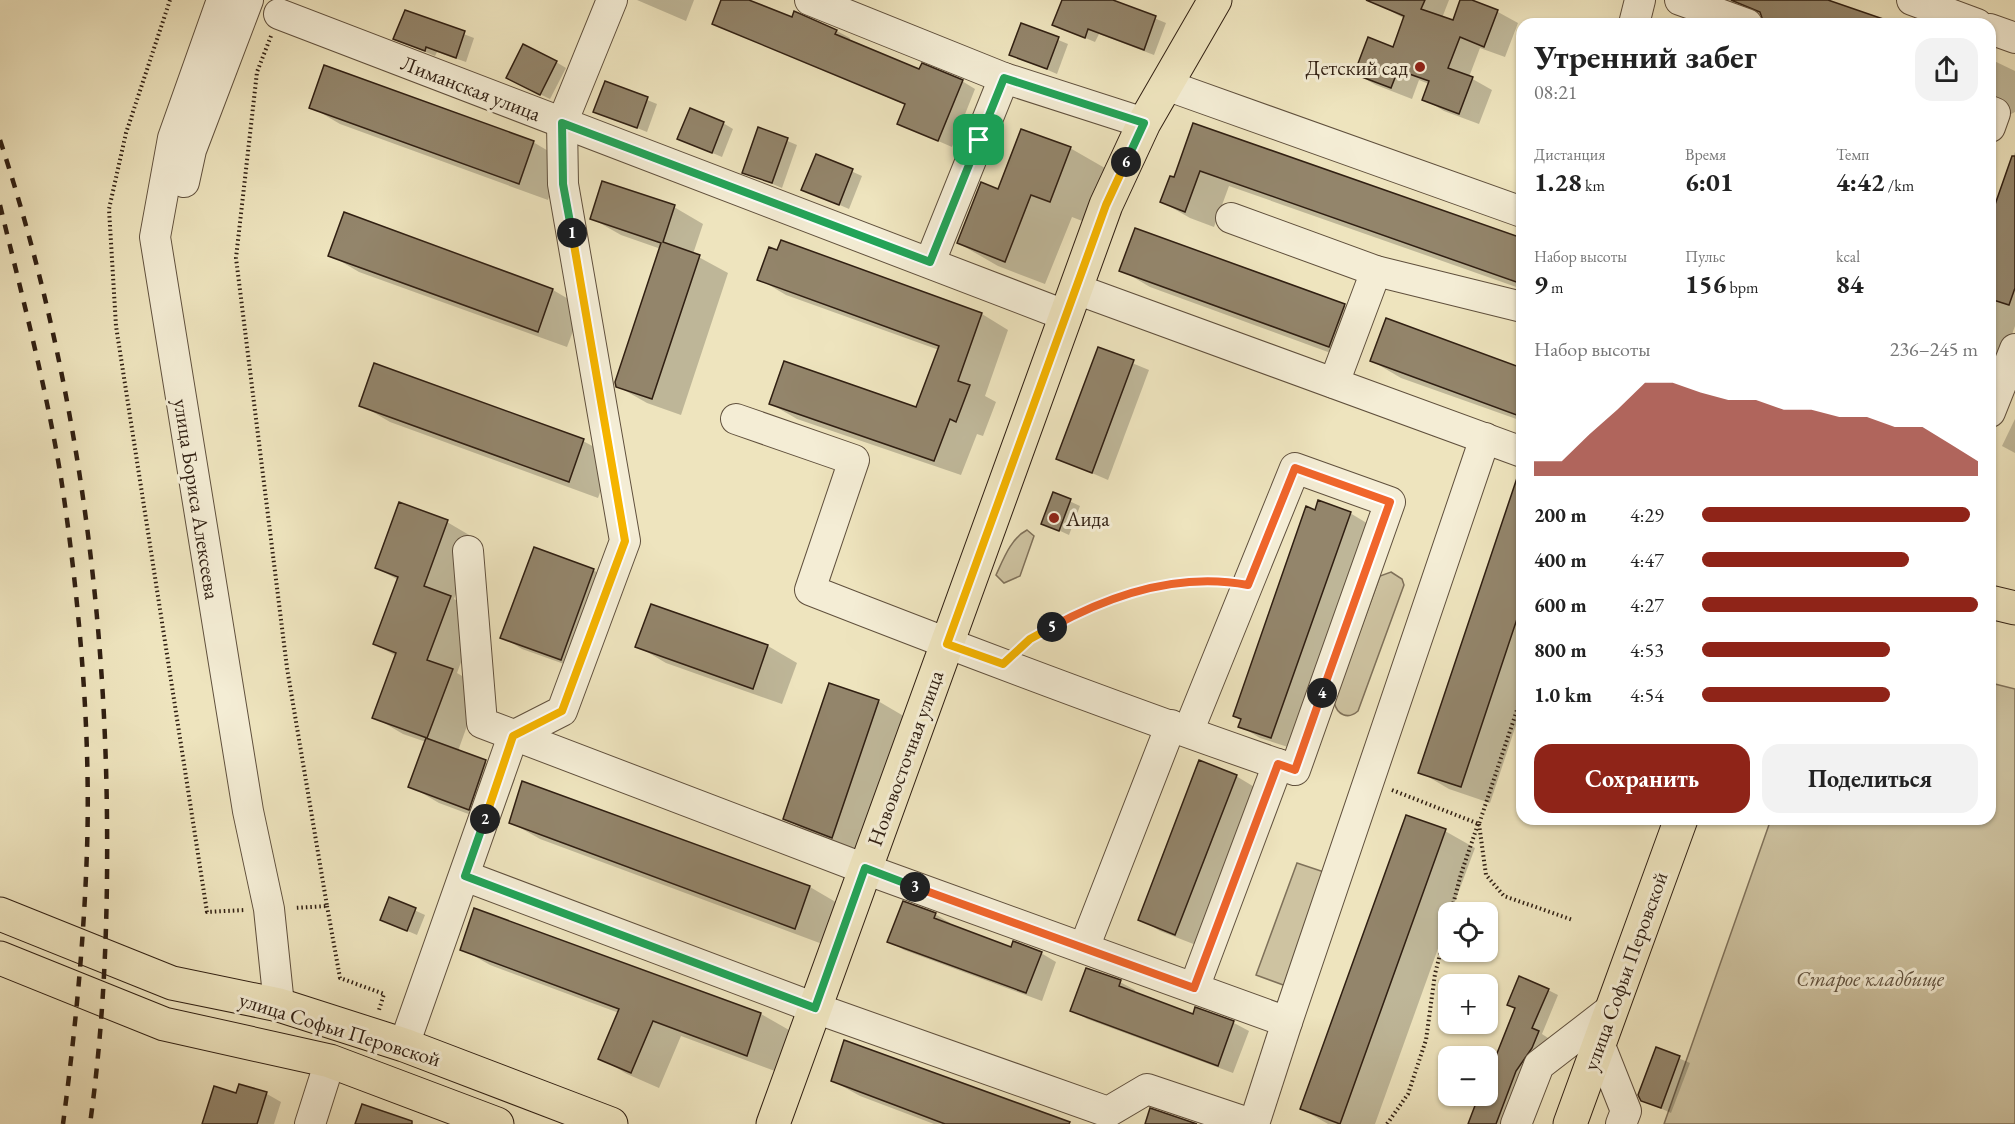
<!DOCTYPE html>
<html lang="ru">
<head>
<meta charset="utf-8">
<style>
  body { margin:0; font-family:"EB Garamond",serif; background:#f2f2f2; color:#222; height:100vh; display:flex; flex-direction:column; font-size:22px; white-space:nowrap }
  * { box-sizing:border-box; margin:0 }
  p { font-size:20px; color:#767676 }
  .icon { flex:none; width:33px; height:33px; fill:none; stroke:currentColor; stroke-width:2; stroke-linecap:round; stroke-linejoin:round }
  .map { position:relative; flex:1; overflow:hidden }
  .sheet { position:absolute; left:1516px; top:18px; width:480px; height:807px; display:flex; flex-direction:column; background:#fff; border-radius:18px; box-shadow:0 2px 4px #0004 }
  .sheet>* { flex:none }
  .buttons { position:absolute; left:1438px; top:902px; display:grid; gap:12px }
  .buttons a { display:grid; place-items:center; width:60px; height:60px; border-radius:12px; background:#fff; box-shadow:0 2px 4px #0004; font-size:30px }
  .pin { position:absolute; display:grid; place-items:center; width:51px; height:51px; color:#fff; margin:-26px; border-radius:12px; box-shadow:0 3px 9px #0006 }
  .km { position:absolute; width:30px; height:30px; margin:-15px; border-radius:50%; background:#222; color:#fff; font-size:16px; line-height:30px; text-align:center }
  .round { display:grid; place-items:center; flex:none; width:63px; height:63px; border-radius:18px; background:#f2f2f2 }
  .overview { display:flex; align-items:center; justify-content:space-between; height:102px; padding:0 18px }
  h1 { font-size:33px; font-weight:700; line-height:45px }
  .metrics { display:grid; grid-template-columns:repeat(3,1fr); gap:9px; height:102px; padding:6px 18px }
  .metrics div { display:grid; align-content:center }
  .metrics b { font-size:26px; font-weight:700 }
  .metrics small { font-size:16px; font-weight:400 }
  .metrics p { font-size:16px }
  .chart { height:168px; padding:12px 18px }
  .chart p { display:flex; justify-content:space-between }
  .chart svg { width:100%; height:108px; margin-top:6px; fill:#8f2418; opacity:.7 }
  .button { display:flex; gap:12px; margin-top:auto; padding:12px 18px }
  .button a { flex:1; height:69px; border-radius:18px; background:#8f2418; color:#fff; font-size:24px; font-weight:700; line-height:69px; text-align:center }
  .button a+a { background:#f2f2f2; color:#222 }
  ul { padding:0 18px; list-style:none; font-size:20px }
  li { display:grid; grid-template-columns:96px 72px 1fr; align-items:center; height:45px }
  li i { height:15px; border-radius:8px; background:#8f2418 }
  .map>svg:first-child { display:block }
  .green { fill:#cec3a1; stroke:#7f715a; stroke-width:1.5 }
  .shadow { fill:#0003 }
  .building { fill:#93856b; stroke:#301f12; stroke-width:1.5 }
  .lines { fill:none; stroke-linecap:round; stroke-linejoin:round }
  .minor-casing { stroke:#60503d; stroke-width:32 }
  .major-casing { stroke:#301f12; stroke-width:35 }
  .path { stroke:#301f12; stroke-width:4; stroke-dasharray:1.5 3; stroke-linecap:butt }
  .minor { stroke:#f4edd5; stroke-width:30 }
  .major { stroke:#eee4be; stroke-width:33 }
  .rail { stroke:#301f12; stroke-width:4.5; stroke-dasharray:10 10; stroke-linecap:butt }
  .split-1-casing { stroke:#fff; stroke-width:12 }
  .split-2-casing { stroke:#fff; stroke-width:12 }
  .split-3-casing { stroke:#fff; stroke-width:12 }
  .split-4-casing { stroke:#fff; stroke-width:12 }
  .split-5-casing { stroke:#fff; stroke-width:12 }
  .split-6-casing { stroke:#fff; stroke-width:12 }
  .split-7-casing { stroke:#fff; stroke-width:12 }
  .split-1 { stroke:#22a559; stroke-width:8 }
  .split-2 { stroke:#f5b400; stroke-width:8 }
  .split-3 { stroke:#22a559; stroke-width:8 }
  .split-4 { stroke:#f0652b; stroke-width:8 }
  .split-5 { stroke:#f0652b; stroke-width:8 }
  .split-6 { stroke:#f5b400; stroke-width:8 }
  .split-7 { stroke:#22a559; stroke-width:8 }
  .poi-dot { fill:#8f2418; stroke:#f4edd5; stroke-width:2 }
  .labels { text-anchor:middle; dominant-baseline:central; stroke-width:6; stroke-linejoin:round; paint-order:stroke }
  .poi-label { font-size:21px; fill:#301f12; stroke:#f4edd5; text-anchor:end }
  .street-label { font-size:21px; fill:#301f12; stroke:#f4edd5 }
  .park-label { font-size:21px; font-style:italic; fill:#5f503d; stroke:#f4edd5 }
</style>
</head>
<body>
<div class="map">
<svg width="2015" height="1124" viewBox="0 0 2015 1124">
  <rect width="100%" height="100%" fill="#eee4be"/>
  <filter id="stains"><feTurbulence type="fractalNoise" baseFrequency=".00333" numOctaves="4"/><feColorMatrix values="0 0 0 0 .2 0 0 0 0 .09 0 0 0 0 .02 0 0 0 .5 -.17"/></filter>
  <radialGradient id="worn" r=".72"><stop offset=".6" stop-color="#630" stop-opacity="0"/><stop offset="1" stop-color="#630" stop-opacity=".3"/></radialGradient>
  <g class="green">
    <path d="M1027,530L1034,536L1020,576L1004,583L996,575C1003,560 1011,538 1027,530Z"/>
    <path d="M1391,572L1402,579L1404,585L1358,711C1348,720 1337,715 1334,702L1380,576Z"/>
    <path d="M1991,683L2015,689V1124H1664L1771,819H1990Z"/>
    <path d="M1297,863L1324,872L1286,986L1256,975Z"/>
  </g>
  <g class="shadow">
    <path d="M637,0H694L686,21Z"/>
    <path d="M723,0H745L793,19L795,13L837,31L850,38L849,41L920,71L962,81L975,89L952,147L899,124L906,105L713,23Z"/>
    <path d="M1064,0H1111L1166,23L1154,55L1099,34L1095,42L1054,25Z"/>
    <path d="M1384,0H1449L1442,18L1453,22L1462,0H1468L1498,12L1518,23L1505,57L1480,48L1469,77L1492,90L1479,124L1444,111L1424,99L1429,84L1419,80L1412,99L1376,85L1356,74L1394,48L1405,19L1382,6Z"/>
    <path d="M1723,0H1823L1892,24H1765L1763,16Z"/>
    <path d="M406,12L474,38L466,62L437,52L435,56L395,39Z"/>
    <path d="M1022,25L1068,44L1057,74L1011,54Z"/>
    <path d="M1990,59L2015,71V112L2009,115L1990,108Z"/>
    <path d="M556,62L566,68L550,99L517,83Z"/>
    <path d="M606,83L657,104L647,132L595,111Z"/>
    <path d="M311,107L533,142L562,159L548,200L340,124Z"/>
    <path d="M723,123L733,129L722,157L679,139Z"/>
    <path d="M1194,125L1522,240V289L1229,186L1214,227L1190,218L1162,202L1175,179Z"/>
    <path d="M759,129L797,145L782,188L744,172Z"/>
    <path d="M1070,148L1110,171L1090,224L1072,217L1045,284L998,266L958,243L999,191Z"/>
    <path d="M2015,152V326L1990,397V223Z"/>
    <path d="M817,156L862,176L849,209L803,189Z"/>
    <path d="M674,207L703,224L693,254L728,273L681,415L647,403L617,386L661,249L621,235L591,218Z"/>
    <path d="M344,214L553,290L582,307L567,347L359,272L330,255Z"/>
    <path d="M782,242L982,314L1008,330L985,396L996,402L983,436L977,434L961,475L797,419L771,404L917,409L939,350L786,295L759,279Z"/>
    <path d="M1121,270L1344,305L1373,322L1358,363L1150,287Z"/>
    <path d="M1386,320L1522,369V421L1401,378L1372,361Z"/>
    <path d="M1098,349L1149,370L1108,480L1057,458Z"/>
    <path d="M361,405L583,441L613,457L598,498L390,422Z"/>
    <path d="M2015,419V453L2002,446Z"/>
    <path d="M1517,486L1522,488V707L1490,803L1449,789L1420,772Z"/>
    <path d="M1054,494L1080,506L1069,535L1043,523Z"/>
    <path d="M1316,512L1350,513L1370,525L1291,748L1260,738L1240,726Z"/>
    <path d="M447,522L476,539L454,599L479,614L457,673L481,687L458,751L485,762L515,779L498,825L439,803L410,786L426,742L403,734L374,717L396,656L375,644L398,580L377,568Z"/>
    <path d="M593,570L613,582L581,670L522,649L502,637Z"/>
    <path d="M652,605L768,646L797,663L782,704L666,663L637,646Z"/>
    <path d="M878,701L907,718L861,853L814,835L784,818Z"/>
    <path d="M1236,776L1256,788L1196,945L1160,931L1140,919Z"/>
    <path d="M1407,817L1445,831L1475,848L1451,912H1449V918L1375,1124H1328L1302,1109Z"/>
    <path d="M510,822L810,887L839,904L825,945L540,839Z"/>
    <path d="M390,899L425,915L417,935L382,920Z"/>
    <path d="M475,910L761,1014L789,1030L775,1071L681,1036L659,1088L627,1074L600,1058L619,1013L490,965L462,949Z"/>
    <path d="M935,914L950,923L949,925L1012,949L1041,953L1056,962L1042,1001L904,950L889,941Z"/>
    <path d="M1120,982L1135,990L1134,993L1194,1016L1196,1009L1234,1023L1249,1031L1233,1073L1087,1019L1072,1010Z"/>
    <path d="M1548,990L1558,995L1542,1034L1548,1038L1508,1124H1478L1481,1095H1488V1079Z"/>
    <path d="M845,1042L1071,1124H934L860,1096L833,1081Z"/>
    <path d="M1657,1049L1690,1063L1671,1113L1642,1100Z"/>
    <path d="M240,1086L267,1094L281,1102L274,1124H203L237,1094Z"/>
  </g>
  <g class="building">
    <path d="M721,0H749L792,17L794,11L837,30L835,34L919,69L922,63L963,80L938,141L897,124L905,104L712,24Z"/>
    <path d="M1062,0H1113L1156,16L1144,50L1088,29L1085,38L1052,25Z"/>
    <path d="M1366,0H1425L1421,9L1453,20L1460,0H1472L1498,10L1484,47L1460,37L1448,68L1473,77L1459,114L1422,100L1429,81L1398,70L1391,88L1354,74L1368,37L1393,47L1404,16Z"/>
    <path d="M1731,0H1828L1889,21L1888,24H1764L1760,12Z"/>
    <path d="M405,10L465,31L456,58L426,47L425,51L393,39Z"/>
    <path d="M1021,23L1059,37L1047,69L1009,55Z"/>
    <path d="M523,44L557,61L540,95L506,78Z"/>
    <path d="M324,65L534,141L519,184L309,108Z"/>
    <path d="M605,81L648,97L637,128L593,112Z"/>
    <path d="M690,108L724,122L712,153L677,139Z"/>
    <path d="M1193,123L1522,238V284L1200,171L1185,212L1160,202L1170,176L1174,177Z"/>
    <path d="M758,127L788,138L772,183L742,173Z"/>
    <path d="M1021,129L1071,147L1050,202L1031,195L1005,262L957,243L981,182L998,189Z"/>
    <path d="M816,154L853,169L839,205L801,190Z"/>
    <path d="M2012,156H2015V288L2009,305L1990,299V219Z"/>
    <path d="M602,181L675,205L663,242L700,255L652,399L616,387L615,382L661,243L590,219Z"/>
    <path d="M344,212L553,289L538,332L328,256Z"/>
    <path d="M1135,228L1345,304L1329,347L1119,271Z"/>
    <path d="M781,240L982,313L958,381L970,385L956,422L950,419L934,461L769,404L784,361L916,407L939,346L757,280L769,247L777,250Z"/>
    <path d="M1386,318L1522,368V417L1370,361Z"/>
    <path d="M1098,347L1134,360L1092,473L1056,459Z"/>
    <path d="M374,363L584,439L569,482L359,406Z"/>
    <path d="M1519,472L1522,473V604L1461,787L1418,773Z"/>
    <path d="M1053,492L1071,499L1059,531L1041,524Z"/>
    <path d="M1318,500L1351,512L1271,738L1238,727L1241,719L1233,716L1306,506L1315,510Z"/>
    <path d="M399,502L448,520L424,586L451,596L427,660L453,669L427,738L372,718L396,653L373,644L398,577L375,568Z"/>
    <path d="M534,547L594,569L561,660L500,638Z"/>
    <path d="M651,604L768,645L753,689L635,647Z"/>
    <path d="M829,683L879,700L832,838L783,819Z"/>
    <path d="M426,738L486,760L469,810L408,787Z"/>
    <path d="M1199,760L1237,775L1175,935L1138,920Z"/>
    <path d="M522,781L810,886L795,929L509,823Z"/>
    <path d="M1406,815L1446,829L1340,1124L1300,1109Z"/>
    <path d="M389,897L416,908L407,931L380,920Z"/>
    <path d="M903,901L936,913L934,918L1011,947L1013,941L1042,952L1026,993L887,942Z"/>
    <path d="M474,908L761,1013L747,1056L653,1021L631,1073L598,1059L619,1009L460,950Z"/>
    <path d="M1086,968L1121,980L1119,986L1193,1014L1195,1007L1234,1021L1218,1066L1070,1011Z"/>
    <path d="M1519,976L1549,989L1532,1028L1539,1031L1532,1048L1516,1071L1496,1124H1468L1479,1095H1488V1076L1515,1008L1507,1005Z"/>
    <path d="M844,1040L1070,1122L1069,1124H945L831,1081Z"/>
    <path d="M1656,1047L1680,1056L1661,1108L1641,1101L1638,1095Z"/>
    <path d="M239,1084L267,1092L257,1124H202L214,1086L236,1093Z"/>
    <path d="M362,1104L412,1121V1124H355Z"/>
    <path d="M1150,1108L1197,1124H1145Z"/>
  </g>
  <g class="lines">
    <g class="minor-casing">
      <g id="minor">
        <path d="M222,0L173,138L155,237L248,811L269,909L279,1005"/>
        <path d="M810,0L1004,78L1144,123"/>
        <path d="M1680,0L1747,24"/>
        <path d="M1912,0L1977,24"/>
        <path d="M279,14L1067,316"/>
        <path d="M1634,24L1640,0"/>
        <path d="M1990,29L2015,38"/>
        <path d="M1166,85L1522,212"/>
        <path d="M1990,111L1995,113L1990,127"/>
        <path d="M184,182L191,150L248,0"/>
        <path d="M1231,218L1376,271L1522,307"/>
        <path d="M930,262L1004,78"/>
        <path d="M1076,289L1522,452"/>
        <path d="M1334,383L1376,271"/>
        <path d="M1990,412L2015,349"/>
        <path d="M736,419L854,460L810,590C971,653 1132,714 1295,770L1390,502L1295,468L1188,732"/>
        <path d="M468,551L482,723L865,869L1287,1022L1485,438"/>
        <path d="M465,876L815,1008L1108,1112L1147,1089L1251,1124"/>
        <path d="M1084,948L1171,725"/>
        <path d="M1194,988L1278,764"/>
        <path d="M1599,1043L1626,1111L1621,1124"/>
        <path d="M404,1045L513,736L562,711L625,541L563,184L562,123L612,0"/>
        <path d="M310,1124L330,1061"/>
        <path d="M1254,1124L1287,1022"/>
        <path d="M1516,1124L1539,1065L1609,1011"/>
      </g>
    </g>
    <g class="major-casing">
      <g id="major">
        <path d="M1990,602L2015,608"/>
        <path d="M0,914L172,983L279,1005L404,1045L611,1124"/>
        <path d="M0,958L164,1024L330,1061L497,1124"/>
        <path d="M773,1124L1106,205L1144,123L1215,0"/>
        <path d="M1570,1124L1681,819"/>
      </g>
    </g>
    <g class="path">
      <path d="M170,0L126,133L109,209L116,326L207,912L245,910"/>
      <path d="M271,36L257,72L236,258L287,668L327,906L294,908"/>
      <path d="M1023,646C1065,608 1166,574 1223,580"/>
      <path d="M1392,790L1479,824L1522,695"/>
      <path d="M1479,824L1486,875L1504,896L1573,920"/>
      <path d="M327,906L340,978L384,994L379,1010"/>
      <path d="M1451,912L1461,874L1478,824"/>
      <path d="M1387,1124L1408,1094L1426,1040L1435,974L1449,919"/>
    </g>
    <use href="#minor" class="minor"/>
    <use href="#major" class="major"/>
    <g class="rail">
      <path d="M0,140C72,359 105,590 107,820C108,922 104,1023 90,1124"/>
      <path d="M0,205C22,296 46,386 61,478C79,596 91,732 87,850C84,942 75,1033 63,1124"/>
    </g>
  </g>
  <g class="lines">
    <g class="split-1-casing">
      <path id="split-1" d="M572,233L563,184L562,123L930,262L979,140"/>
    </g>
    <g class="split-2-casing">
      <path id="split-2" d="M485,819L513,736L562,711L625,541L572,233"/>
    </g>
    <g class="split-3-casing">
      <path id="split-3" d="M485,819L465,876L815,1008L865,868L915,887"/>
    </g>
    <g class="split-4-casing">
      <path id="split-4" d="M915,887L1194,988L1278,764L1295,770L1322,693"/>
    </g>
    <g class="split-5-casing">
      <path id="split-5" d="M1052,627C1112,594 1179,572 1248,585L1295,468L1390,502L1322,693"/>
    </g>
    <g class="split-6-casing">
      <path id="split-6" d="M1052,627L1030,639L1003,664L947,644L1106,205L1126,162"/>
    </g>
    <g class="split-7-casing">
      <path id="split-7" d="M979,140L1004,78L1144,123L1126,162"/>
    </g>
    <use href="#split-1" class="split-1"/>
    <use href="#split-2" class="split-2"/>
    <use href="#split-3" class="split-3"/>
    <use href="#split-4" class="split-4"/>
    <use href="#split-5" class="split-5"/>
    <use href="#split-6" class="split-6"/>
    <use href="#split-7" class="split-7"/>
  </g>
  <g class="poi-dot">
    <circle cx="1420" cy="67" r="6"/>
    <circle cx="1054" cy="518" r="6"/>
  </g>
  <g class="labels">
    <g class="poi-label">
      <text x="1408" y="67">Детский сад</text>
      <text x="1066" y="518" text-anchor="start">Аида</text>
    </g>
    <g class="street-label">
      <text transform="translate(471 88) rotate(21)">Лиманская улица</text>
      <text transform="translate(197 499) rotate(81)">улица Бориса Алексеева</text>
      <text transform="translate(905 758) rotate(-70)">Нововосточная улица</text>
      <text transform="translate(1625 971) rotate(-70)">улица Софьи Перовской</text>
      <text transform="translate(340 1029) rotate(17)">улица Софьи Перовской</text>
    </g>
    <g class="park-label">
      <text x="1870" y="978">Старое кладбище</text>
    </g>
  </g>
  <rect width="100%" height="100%" filter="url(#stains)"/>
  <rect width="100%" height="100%" fill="url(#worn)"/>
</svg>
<div class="buttons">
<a><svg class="icon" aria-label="locate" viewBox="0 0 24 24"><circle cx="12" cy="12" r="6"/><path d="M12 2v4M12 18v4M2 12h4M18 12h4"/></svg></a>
<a>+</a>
<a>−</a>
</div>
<div class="pin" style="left:979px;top:140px;background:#1e9e55"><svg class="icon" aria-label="arrive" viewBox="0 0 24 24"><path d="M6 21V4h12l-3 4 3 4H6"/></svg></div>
<b class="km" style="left:572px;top:233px">1</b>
<b class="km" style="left:485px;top:819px">2</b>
<b class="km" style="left:915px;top:887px">3</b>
<b class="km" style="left:1322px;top:693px">4</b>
<b class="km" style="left:1052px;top:627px">5</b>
<b class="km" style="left:1126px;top:162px">6</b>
<section class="sheet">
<div class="overview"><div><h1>Утренний забег</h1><p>08:21</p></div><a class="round"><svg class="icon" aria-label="share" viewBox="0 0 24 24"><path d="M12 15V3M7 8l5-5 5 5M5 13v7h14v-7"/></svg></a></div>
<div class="metrics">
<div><p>Дистанция</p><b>1.28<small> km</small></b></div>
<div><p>Время</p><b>6:01</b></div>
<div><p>Темп</p><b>4:42<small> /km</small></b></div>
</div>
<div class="metrics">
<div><p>Набор высоты</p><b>9<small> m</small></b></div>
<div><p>Пульс</p><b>156<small> bpm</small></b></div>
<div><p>kcal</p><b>84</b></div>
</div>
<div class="chart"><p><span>Набор высоты</span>236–245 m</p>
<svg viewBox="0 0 160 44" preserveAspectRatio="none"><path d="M0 44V38L10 38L20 27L30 17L40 6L50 6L60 10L70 13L80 13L90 17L100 17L110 20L120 20L130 24L140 24L150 31L160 38V44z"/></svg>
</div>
<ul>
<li><b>200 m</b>4:29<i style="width:97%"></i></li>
<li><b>400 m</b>4:47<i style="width:75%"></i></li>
<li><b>600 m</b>4:27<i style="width:100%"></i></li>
<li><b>800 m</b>4:53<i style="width:68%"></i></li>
<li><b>1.0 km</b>4:54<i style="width:68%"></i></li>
</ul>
<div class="button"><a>Сохранить</a><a>Поделиться</a></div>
</section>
</div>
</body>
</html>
